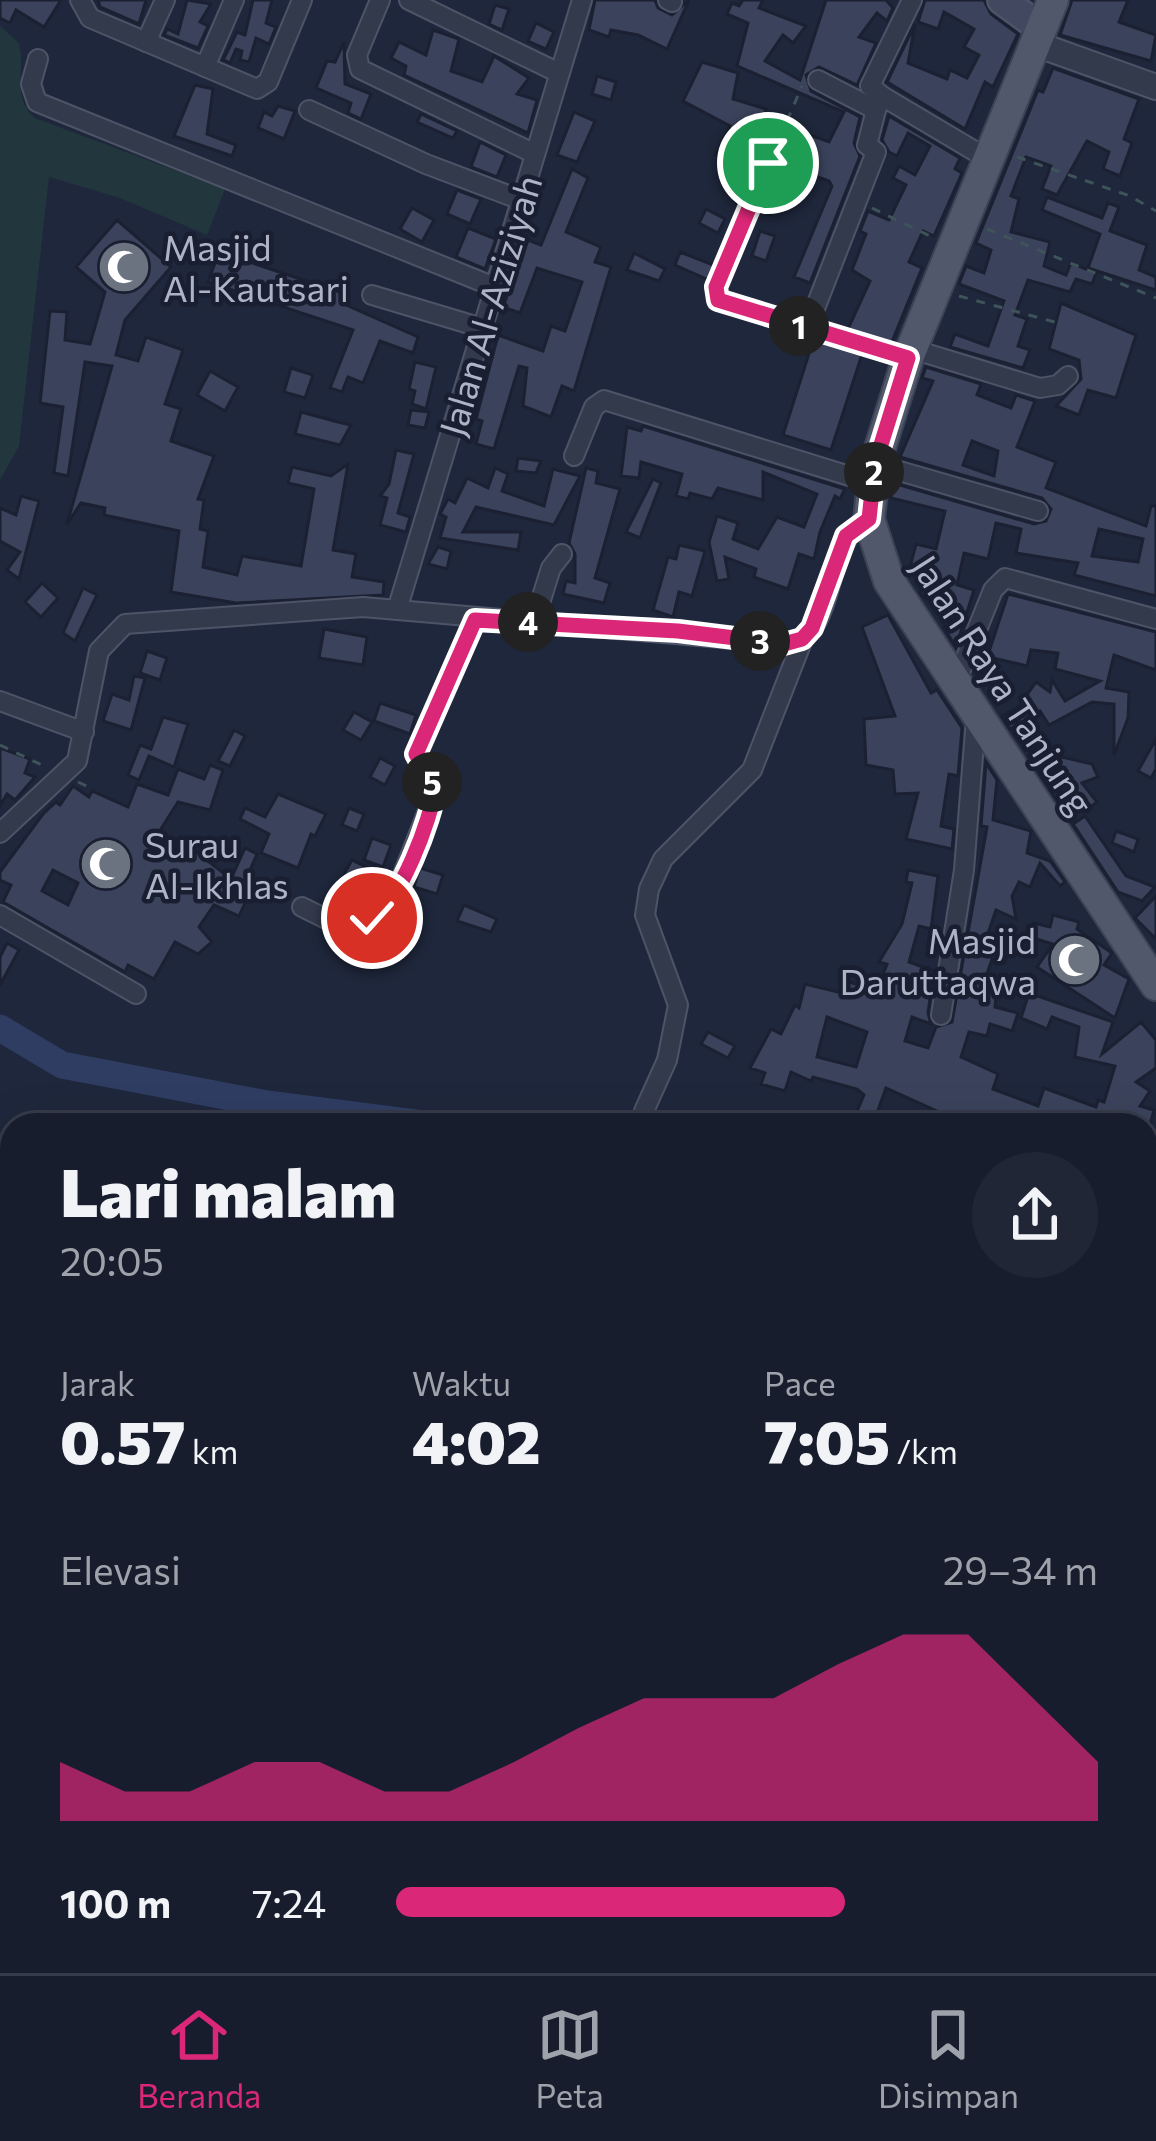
<!DOCTYPE html>
<html lang="id">
<head>
<meta charset="utf-8">
<style>
  body { margin:0; font-family:Commissioner,sans-serif; background:#202635; color:#f1f3f6; height:100vh; display:flex; flex-direction:column; font-size:45px; white-space:nowrap }
  * { box-sizing:border-box; margin:0 }
  p { font-size:39px; color:#9ea2aa }
  .icon { flex:none; width:66px; height:66px; fill:none; stroke:currentColor; stroke-width:2; stroke-linecap:round; stroke-linejoin:round }
  .map { position:relative; flex:1; overflow:hidden }
  .side { position:absolute; left:0px; top:1113px; width:1158px; height:861px; display:flex; flex-direction:column; background:#171d2d; border-radius:36px 36px 0 0; box-shadow:0 12px 48px #0002,0 0 0 3px #363b49 }
  .side>* { flex:none }
  .pin { position:absolute; display:grid; place-items:center; width:102px; height:102px; color:#fff; margin:-51px; border:6px solid #fff; border-radius:50%; box-shadow:0 3px 12px #0007 }
  .km { position:absolute; width:60px; height:60px; margin:-30px; border-radius:50%; background:#222; color:#fff; font-size:33px; line-height:60px; text-align:center }
  .round { display:grid; place-items:center; flex:none; width:126px; height:126px; border-radius:63px; background:#202635 }
  .overview { display:flex; align-items:center; justify-content:space-between; height:204px; padding:0 60px }
  h1 { font-size:66px; font-weight:800; line-height:90px }
  .figures { display:grid; grid-template-columns:repeat(3,1fr); gap:18px; height:204px; padding:12px 60px }
  .figures div { display:grid; align-content:center }
  .figures b { font-size:60px; font-weight:800 }
  .figures small { font-size:33px; font-weight:400 }
  .figures p { font-size:33px }
  .chart { height:336px; padding:24px 60px }
  .chart p { display:flex; justify-content:space-between }
  .chart svg { width:100%; height:216px; margin-top:12px; fill:#db2777; opacity:.7 }
  ul { padding:0 60px; list-style:none; font-size:39px }
  li { display:grid; grid-template-columns:192px 144px 1fr; align-items:center; height:90px }
  li i { height:30px; border-radius:15px; background:#db2777 }
  .dock { display:flex; justify-content:space-around; align-items:center; height:168px; border-top:3px solid #363b49; background:#171d2d; font-size:33px; color:#9ea2aa }
  .dock a { display:grid; justify-items:center; gap:6px }
  .dock .current { color:#db2777 }
  .map>svg:first-child { display:block }
  .green { fill:#21363d }
  .lines { fill:none; stroke-linecap:round; stroke-linejoin:round }
  .river { stroke:#2f3d63; stroke-width:27 }
  .building { fill:#3b435c; stroke:#1b2132; stroke-width:3; fill-rule:evenodd }
  .minor-casing { stroke:#4e5467; stroke-width:22 }
  .tertiary-casing { stroke:#4e5467; stroke-width:28 }
  .secondary-casing { stroke:#4e5467; stroke-width:32 }
  .primary-casing { stroke:#3c4355; stroke-width:34 }
  .path { stroke:#3f535a; stroke-width:3; stroke-dasharray:9 9; stroke-linecap:butt }
  .minor { stroke:#333a4c; stroke-width:18 }
  .tertiary { stroke:#333a4c; stroke-width:24 }
  .secondary { stroke:#41485f; stroke-width:27 }
  .primary { stroke:#51586c; stroke-width:30 }
  .route-casing { stroke:#fff; stroke-width:24 }
  .route { stroke:#db2777; stroke-width:15 }
  .labels { text-anchor:middle; dominant-baseline:central; stroke-width:9; stroke-linejoin:round; paint-order:stroke }
  .poi-label { font-size:36px; fill:#aeb4c8; stroke:#191f30; text-anchor:start }
  .street-label { font-size:36px; fill:#aeb4c8; stroke:#191f30 }
</style>
</head>
<body>
<div class="map">
<svg width="1156" height="1973" viewBox="0 0 1156 1973">
  <rect width="100%" height="100%" fill="#1f273c"/>
  <path class="green" d="M0,26L19,43C26,71 11,98 35,118L225,189L207,235L120,198L49,177L19,446L0,480Z"/>
  <g class="lines">
    <g class="river">
      <path d="M0,1028L62,1065L267,1104L431,1125"/>
      <path d="M1146,1340L1156,1344"/>
    </g>
  </g>
  <g class="building">
    <path d="M0,0H61L44,27L16,10L10,23L0,18Z"/>
    <path d="M98,0H146L139,24L100,7Z"/>
    <path d="M187,0L211,4L200,22L208,26L198,48L164,35L167,29L178,34Z"/>
    <path d="M253,0H272L266,23L276,27L269,44L256,38L249,62L240,60L242,51L236,49L230,63L223,60L237,32L245,35Z"/>
    <path d="M595,0H655L658,8L672,15L689,0L667,49L638,35L611,30L609,37L589,30Z"/>
    <path d="M743,0H763L759,8L806,26L793,43L783,35L765,61L800,80L826,0H886L893,8L887,21L877,13L859,37L876,43L857,85L819,67L806,75L811,91L860,117L854,143L860,156L810,283L794,277L832,186L829,181L790,167L770,215L754,210L788,127L829,142L844,112L737,66L748,23L727,14L732,3L739,6Z"/>
    <path d="M925,0H984L991,14L1018,34L993,87L985,82L965,129L887,82L915,24L908,63L947,79L950,70L967,78L979,55L964,47L974,29L944,12L938,29L918,22Z"/>
    <path d="M1072,0H1128L1119,22L1156,35L1151,61L1060,35Z"/>
    <path d="M495,5L509,9L502,30L489,24Z"/>
    <path d="M536,23L554,32L546,49L528,41Z"/>
    <path d="M433,30L459,39L451,71L482,82L494,56L529,78L517,94L537,100L528,133L404,75L406,66L391,58L399,42L426,55Z"/>
    <path d="M344,42L345,84L371,94L361,119L348,113L351,103L316,88L327,61L335,62Z"/>
    <path d="M702,62L738,73L733,99L766,109L757,137L753,135L738,165L716,155L730,126L683,101Z"/>
    <path d="M1053,68L1139,99L1124,139L1132,143L1120,176L1103,169L1109,152L1087,141L1057,195L1042,189L1051,166L1026,157L1011,196L1019,199L1011,232L1050,242L1044,266L1066,275L1071,263L1096,273L1092,284L1076,279L1070,292L1028,280L1015,315L1027,319L1018,346L1030,350L1023,368L950,347L955,334L988,346L1004,301L959,284L966,266L984,273L991,250L976,243L1038,90L1043,92Z"/>
    <path d="M597,76L616,82L611,100L592,94Z"/>
    <path d="M195,85L213,89L207,134L236,145L232,156L174,136Z"/>
    <path d="M278,106L295,111L284,139L258,128L264,112L272,116Z"/>
    <path d="M574,112L595,121L577,162L557,155Z"/>
    <path d="M421,114L457,131L453,138L417,122Z"/>
    <path d="M889,116L960,158L955,169L962,173L934,236L923,231L909,262L922,268L889,349L866,342L831,450L783,435L813,341L819,335L842,342L870,281L852,270L866,234L860,231L868,211L889,220L906,185L893,178L899,166L915,175L930,146L908,133L897,156L889,152L882,140Z"/>
    <path d="M480,142L506,155L497,177L471,167Z"/>
    <path d="M572,169L588,178L566,232L601,247L595,262L611,267L574,391L562,386L551,417L523,406L527,368L519,366L494,449L476,444L482,421L476,419L498,335L543,351L551,326L565,331L582,282L537,268L520,313L503,307L528,240L541,245Z"/>
    <path d="M457,190L481,199L470,224L447,214Z"/>
    <path d="M1047,197L1102,218L1108,203L1119,207L1110,231L1147,245L1139,270L1156,277V290L1088,268L1100,234L1042,210Z"/>
    <path d="M412,208L434,220L422,242L400,229Z"/>
    <path d="M706,209L725,219L718,233L699,223Z"/>
    <path d="M117,220L171,267L125,320L116,355L138,361L146,337L183,350L165,404L181,409L171,441L214,456L198,499L204,500L200,529L208,531L203,567L237,575L242,556L301,566L314,489L288,483L292,467L331,476L348,464L333,550L356,554L352,577L384,582L383,595L236,603L171,592L179,531L104,515L105,508L81,503L67,524L112,366L85,362L68,476L54,473L63,407L40,403L50,311L67,312L65,340L90,344L105,292L76,267Z"/>
    <path d="M468,228L496,239L485,269L456,257Z"/>
    <path d="M760,231L775,236L766,261L752,256Z"/>
    <path d="M219,252L349,295L346,305L418,337L413,353L380,341L363,383L348,377L342,392L330,388L353,330L208,282Z"/>
    <path d="M680,252L716,266L711,281L675,265Z"/>
    <path d="M634,253L665,269L659,281L627,270Z"/>
    <path d="M1061,303L1136,335L1116,398L1088,390L1079,415L1056,406L1081,379L1079,360L1049,349Z"/>
    <path d="M415,362L436,367L426,409L412,404L415,391L409,389Z"/>
    <path d="M926,367L981,384L977,395L1011,408L1016,395L1035,401L1017,447L1056,462L1046,488L1146,526L1151,506H1156V596L1074,575L1078,563L1016,553L1021,529L996,523L988,559L964,553L957,585L974,590L956,647L944,628V615L920,593L932,577L909,571L916,544L936,549L945,511L891,498L893,483L1034,524L1046,521L1051,509L1042,498L900,457L933,381L922,378ZM972,441L998,451L994,476L963,465ZM1099,529L1143,539L1138,562L1092,556Z"/>
    <path d="M291,368L313,375L305,398L284,392Z"/>
    <path d="M210,371L238,387L225,411L197,395Z"/>
    <path d="M411,410L429,412L425,428L408,425Z"/>
    <path d="M301,412L338,422L351,425L340,445L295,434Z"/>
    <path d="M643,426L845,489L840,499L835,496L820,532L814,559L799,554L788,589L754,577L756,569L725,557L729,579L717,581L709,542L717,516L738,523L733,539L758,549L777,517L804,527L817,494L763,472V500L718,488L712,499L690,493L688,499L676,496L682,474L641,462L639,478L621,476L627,427L641,431Z"/>
    <path d="M396,450L414,454L398,513L410,517L406,532L380,525L387,498L380,496L389,484Z"/>
    <path d="M518,458L541,461L536,473L516,471Z"/>
    <path d="M495,468L508,474L502,491L544,506L553,469L580,476L554,525L476,507L463,532H521L518,550L440,538L446,517L440,514L448,499L455,503L467,478L488,488Z"/>
    <path d="M586,468L598,471L596,483L620,489L595,578L610,583L604,603L563,594L566,581L575,583V554L569,543Z"/>
    <path d="M653,479L661,483L640,538L626,532Z"/>
    <path d="M21,496L39,501L19,579L7,570L20,552L0,541V508L16,515Z"/>
    <path d="M679,545L705,551L692,596L679,592L673,617L653,610L668,557L676,559Z"/>
    <path d="M438,547L451,551L447,569L428,564Z"/>
    <path d="M42,583L58,598L41,617L25,602Z"/>
    <path d="M83,588L97,595L75,641L63,633Z"/>
    <path d="M1008,594L1156,632V670L1114,655L1106,688L1129,692L1128,718L1114,755V704L1092,702L1049,725L1040,711L1010,729L1002,716L1018,707L1036,682L1050,692L1052,680L1065,701L1100,681L1055,669L1058,653L1031,650L1027,666L989,657L1004,683L994,689L983,670Z"/>
    <path d="M888,615L931,693L937,690L962,728L958,776L949,774L941,826L954,829L952,849L906,839L918,793L895,794L893,770L866,765L864,719L895,716L862,627Z"/>
    <path d="M324,629L367,637L363,665L319,658Z"/>
    <path d="M147,651L167,658L160,680L140,673Z"/>
    <path d="M134,676L145,678L131,730L103,721L112,694L129,700Z"/>
    <path d="M380,703L416,715L410,734L374,721Z"/>
    <path d="M354,712L372,722L361,740L343,730Z"/>
    <path d="M163,717L188,724L174,767L149,756L139,780L128,775L140,745L151,749Z"/>
    <path d="M234,730L245,736L230,766L218,761Z"/>
    <path d="M1156,739V769L1151,778L1138,771Z"/>
    <path d="M0,748L30,759L25,773L35,777L15,800L7,794L0,806Z"/>
    <path d="M1062,757L1092,764L1098,777L1082,783L1097,802L1084,812L1071,796L1060,804L1039,773Z"/>
    <path d="M380,758L395,766L385,785L370,777Z"/>
    <path d="M986,763L997,780L993,820L1031,831L1027,853L1050,861L1065,882L1060,886L1040,863L1030,887L1019,882L1012,896L1016,919L996,910L985,942L1010,950L1005,963L992,959L984,983L997,987L995,1007L1018,1013L1012,1031L990,1024L987,1036L969,1032L961,1057L998,1074L993,1089L1038,1106L1044,1088L1096,1107L1098,1100L1104,1102L1115,1066L1075,1057L1079,1027L1052,1017L1047,1029L1021,1018L1029,993L1113,1022L1102,1054L1141,1022L1156,1040V1068L1136,1082L1150,1091L1140,1106L1154,1110L1150,1125H935L939,1112L886,1088L877,1113L895,1125H851L864,1095L857,1089L813,1077L811,1081L791,1072L785,1091L761,1084L765,1073L750,1068L771,1029L781,1034L795,1005L799,1008L805,984L842,993L846,981L877,991L887,964L879,962L902,924L912,883L906,882L908,870L938,876L931,929L919,926L909,962L934,971L928,1013L931,1024L912,1017L905,1041L928,1048L936,1027L952,1022L987,827L981,826ZM827,1017L867,1032L856,1067L817,1057Z"/>
    <path d="M210,765L223,770L210,810L178,802L154,840L183,851L186,844L231,879L245,848L257,854L242,888L250,892L239,916L214,905L199,927L212,942L198,954L175,942L154,979L128,965L125,972L3,902L11,885L0,880V872L43,814L56,802L60,805L73,786L89,797L92,791L128,807L137,784L168,795L178,769L204,779ZM53,870L78,883L68,905L42,891Z"/>
    <path d="M278,794L326,814L315,836L311,834L298,868L261,853L269,834L240,819L245,808L265,817Z"/>
    <path d="M349,808L364,814L357,831L342,825Z"/>
    <path d="M1085,816L1126,876L1155,887L1142,901L1118,892L1073,824Z"/>
    <path d="M1116,831L1138,839L1134,852L1112,843Z"/>
    <path d="M372,838L391,845L383,867L364,860Z"/>
    <path d="M352,860L370,869L362,884L344,874Z"/>
    <path d="M420,868L443,875L437,894L414,887Z"/>
    <path d="M1156,896V939L1135,918Z"/>
    <path d="M464,905L497,919L491,932L457,921Z"/>
    <path d="M1053,915L1079,922L1077,929L1112,953L1104,965L1129,979L1115,1018L1037,967L1053,944L1030,937L1034,923L1050,927Z"/>
    <path d="M7,943L19,950L0,985V957Z"/>
    <path d="M708,1032L735,1046L728,1058L701,1044Z"/>
  </g>
  <g class="lines">
    <g class="minor-casing">
      <g id="minor">
        <path d="M80,0L90,18L257,89L268,82L302,0"/>
        <path d="M380,0L357,55L360,69L535,154"/>
        <path d="M409,0L557,72"/>
        <path d="M668,0L672,2"/>
        <path d="M146,42L165,0"/>
        <path d="M38,59L31,84L37,102L492,286"/>
        <path d="M205,67L234,0"/>
        <path d="M818,80L876,110L882,96L988,159"/>
        <path d="M882,96L870,86L912,0"/>
        <path d="M309,110L426,164L521,200"/>
        <path d="M372,295L479,327"/>
        <path d="M807,329L876,152L867,145L876,110"/>
        <path d="M912,349L1040,388L1058,385L1068,376"/>
        <path d="M574,456L594,407L604,400L872,483"/>
        <path d="M875,464L1038,511"/>
        <path d="M397,610L582,0"/>
        <path d="M534,622L551,568L562,554"/>
        <path d="M956,682L993,590L1005,578L1156,619"/>
        <path d="M0,701L84,732"/>
        <path d="M0,833L77,761L99,651L125,624L363,607L789,644C841,630 820,541 869,519"/>
        <path d="M302,907L334,923L381,913L393,900L435,793L416,754L475,620"/>
        <path d="M0,915L136,994"/>
        <path d="M941,1015L964,870L976,718"/>
        <path d="M644,1111L667,1060L678,1005L645,915L649,889L663,859L752,770L803,639"/>
        <path d="M0,1929L12,1937"/>
        <path d="M42,1962L51,1973"/>
      </g>
    </g>
    <g class="tertiary-casing">
      <path id="tertiary" d="M1036,44L1156,87"/>
    </g>
    <g class="secondary-casing">
      <path id="secondary" d="M1002,0L1042,29"/>
    </g>
    <g class="primary-casing">
      <path id="primary" d="M1053,0L908,358L875,464L869,519L889,581L1156,985"/>
    </g>
    <g class="path">
      <path d="M1017,157L1130,196L1156,211"/>
      <path d="M872,208L934,238"/>
      <path d="M987,229L1156,298"/>
      <path d="M959,296L1062,324"/>
      <path d="M790,324L724,305L715,289L802,86"/>
      <path d="M823,333L888,352"/>
      <path d="M0,745L48,768"/>
      <path d="M78,782L93,789"/>
    </g>
    <use href="#minor" class="minor"/>
    <use href="#tertiary" class="tertiary"/>
    <use href="#secondary" class="secondary"/>
    <use href="#primary" class="primary"/>
  </g>
  <g class="lines">
    <g class="route-casing">
      <path id="route" d="M372,918C399,905 432,817 435,788L416,754L475,620L678,631L784,644L802,639L812,628L846,536L869,519L875,464L908,358L718,300L716,287L768,163"/>
    </g>
    <use href="#route" class="route"/>
  </g>
  <defs>
    <g id="mosque-disc" transform="scale(2.7)"><circle r="9.5" fill="#6b7280" stroke="#191f30"/><path d="M3.5-4.9A6 6 0 1 0 3.5 4.9A5 5 0 1 1 3.5-4.9Z" fill="#fff"/></g>
  </defs>
  <g fill-rule="evenodd">
    <use href="#mosque-disc" x="124" y="267"/>
    <use href="#mosque-disc" x="106" y="864"/>
    <use href="#mosque-disc" x="1075" y="960"/>
  </g>
  <g class="labels">
    <g class="poi-label">
      <text x="163" y="246">Masjid<tspan x="163" dy="41">Al-Kautsari</tspan></text>
      <text x="145" y="843">Surau<tspan x="145" dy="41">Al-Ikhlas</tspan></text>
      <text x="1036" y="939" text-anchor="end">Masjid<tspan x="1036" dy="41">Daruttaqwa</tspan></text>
    </g>
    <g class="street-label">
      <text transform="translate(489 305) rotate(-73)">Jalan Al-Aziziyah</text>
      <text transform="translate(1004 684) rotate(57)">Jalan Raya Tanjung</text>
    </g>
  </g>
</svg>
<div class="pin" style="left:768px;top:163px;background:#1e9e55"><svg class="icon" aria-label="arrive" viewBox="0 0 24 24"><path d="M6 21V4h12l-3 4 3 4H6"/></svg></div>
<div class="pin" style="left:372px;top:918px;background:#d93025"><svg class="icon" aria-label="check" viewBox="0 0 24 24"><path d="M5 12l5 5 9-10"/></svg></div>
<b class="km" style="left:799px;top:326px">1</b>
<b class="km" style="left:874px;top:472px">2</b>
<b class="km" style="left:760px;top:641px">3</b>
<b class="km" style="left:528px;top:622px">4</b>
<b class="km" style="left:432px;top:782px">5</b>
<section class="side">
<div class="overview"><div><h1>Lari malam</h1><p>20:05</p></div><a class="round"><svg class="icon" aria-label="share" viewBox="0 0 24 24"><path d="M12 15V3M7 8l5-5 5 5M5 13v7h14v-7"/></svg></a></div>
<div class="figures">
<div><p>Jarak</p><b>0.57<small> km</small></b></div>
<div><p>Waktu</p><b>4:02</b></div>
<div><p>Pace</p><b>7:05<small> /km</small></b></div>
</div>
<div class="chart"><p><span>Elevasi</span>29–34 m</p>
<svg viewBox="0 0 160 44" preserveAspectRatio="none"><path d="M0 44V32L10 38L20 38L30 32L40 32L50 38L60 38L70 32L80 25L90 19L100 19L110 19L120 12L130 6L140 6L150 19L160 32V44z"/></svg>
</div>
<ul>
<li><b>100 m</b>7:24<i style="width:64%"></i></li>
</ul>
</section>
</div>
<nav class="dock">
<a class="current"><svg class="icon" aria-label="home" viewBox="0 0 24 24"><path d="M3 11l9-7 9 7M6 9v11h12V9"/></svg>Beranda</a>
<a><svg class="icon" aria-label="map" viewBox="0 0 24 24"><path d="M3 6l6-2 6 2 6-2v14l-6 2-6-2-6 2zM9 4v14M15 6v14"/></svg>Peta</a>
<a><svg class="icon" aria-label="saved" viewBox="0 0 24 24"><path d="M7 4h10v16l-5-4-5 4z"/></svg>Disimpan</a>
</nav>
</body>
</html>
